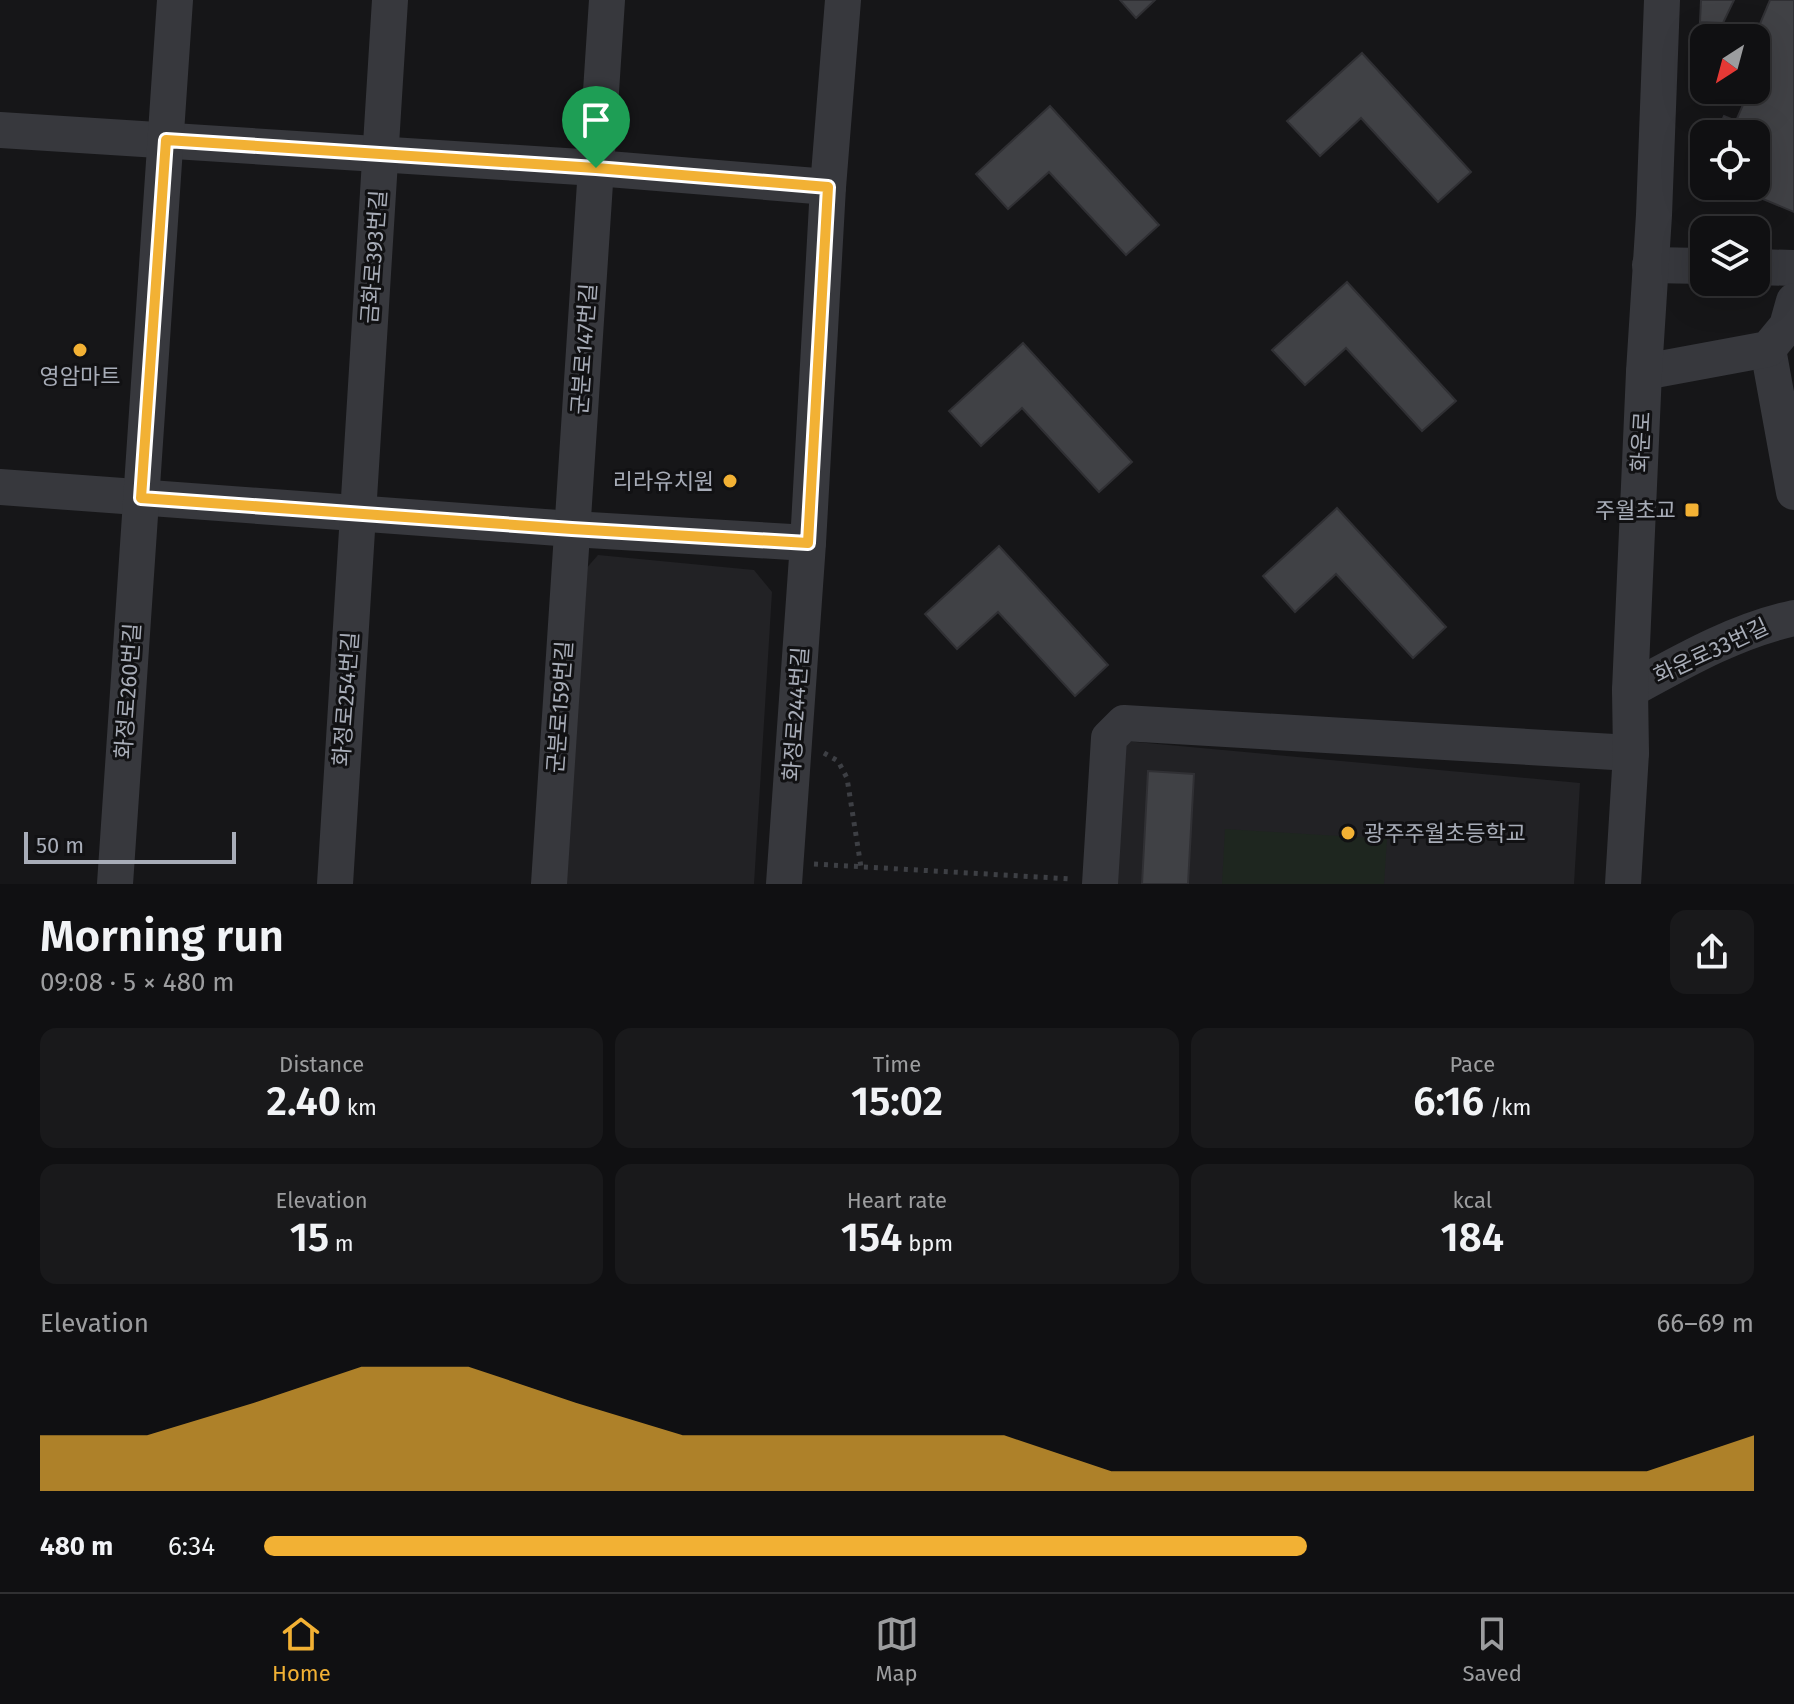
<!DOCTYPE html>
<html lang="en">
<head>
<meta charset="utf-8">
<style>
  body { margin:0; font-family:"Fira Sans","Noto Sans KR",sans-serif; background:#19191b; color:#f1f3f6; height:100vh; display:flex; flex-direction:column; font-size:30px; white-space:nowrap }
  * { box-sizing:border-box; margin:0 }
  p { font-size:26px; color:#9c9d9f }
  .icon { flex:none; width:44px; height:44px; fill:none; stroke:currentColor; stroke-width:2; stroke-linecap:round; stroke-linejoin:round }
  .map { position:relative; height:884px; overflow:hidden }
  .side { display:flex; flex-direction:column; background:#101012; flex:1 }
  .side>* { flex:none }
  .needle { width:52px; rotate:216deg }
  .buttons { position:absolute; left:1690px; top:24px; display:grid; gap:16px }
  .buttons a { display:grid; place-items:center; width:80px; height:80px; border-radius:16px; background:#101012; box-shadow:0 8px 32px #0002,0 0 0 2px #303032; font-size:40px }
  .scale { position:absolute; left:24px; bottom:20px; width:212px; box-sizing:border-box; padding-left:8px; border:4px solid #a8adb8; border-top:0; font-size:22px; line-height:28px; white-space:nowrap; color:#a8adb8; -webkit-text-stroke:6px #111113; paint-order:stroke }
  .pin { position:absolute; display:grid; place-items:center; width:68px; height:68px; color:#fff; margin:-82px -34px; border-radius:50% 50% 50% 0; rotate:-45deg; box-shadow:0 0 8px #0007 }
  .pin .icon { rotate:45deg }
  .round { display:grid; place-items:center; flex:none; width:84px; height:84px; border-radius:16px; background:#19191b }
  .head { display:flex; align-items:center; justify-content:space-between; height:136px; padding:0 40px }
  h1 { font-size:44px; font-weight:600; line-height:60px }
  .figures { display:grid; grid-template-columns:repeat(3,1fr); gap:12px; height:136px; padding:8px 40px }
  .figures div { display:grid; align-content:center; border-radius:16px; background:#19191b; text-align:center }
  .figures b { font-size:40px; font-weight:600 }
  .figures small { font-size:22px; font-weight:400 }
  .figures p { font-size:22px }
  .chart { height:224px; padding:16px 40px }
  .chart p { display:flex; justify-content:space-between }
  .chart svg { width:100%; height:144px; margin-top:8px; fill:#f2b134; opacity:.7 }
  ul { padding:0 40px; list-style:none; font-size:26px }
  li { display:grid; grid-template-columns:128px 96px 1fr; align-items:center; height:60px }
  li i { height:20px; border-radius:10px; background:#f2b134 }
  .tabs { display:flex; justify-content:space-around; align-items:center; height:112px; border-top:2px solid #303032; background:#101012; font-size:22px; color:#9c9d9f }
  .tabs a { display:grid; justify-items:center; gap:4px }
  .tabs .active { color:#f2b134 }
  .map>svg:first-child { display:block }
  .built { fill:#222225 }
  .green { fill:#1e261f }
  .building { fill:#404145; stroke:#303034; stroke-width:2 }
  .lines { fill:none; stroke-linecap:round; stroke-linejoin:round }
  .path { stroke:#3d3f44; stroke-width:5; stroke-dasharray:4 6; stroke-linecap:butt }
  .minor { stroke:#37383d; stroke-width:36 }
  .route-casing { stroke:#fff; stroke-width:16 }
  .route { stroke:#f2b134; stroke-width:10 }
  .poi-dot { fill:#f2b134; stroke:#111113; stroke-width:3 }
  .labels { text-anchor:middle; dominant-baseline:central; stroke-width:6; stroke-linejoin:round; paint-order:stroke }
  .street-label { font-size:22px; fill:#a8adb8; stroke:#111113 }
  .poi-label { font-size:22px; fill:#a8adb8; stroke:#111113; text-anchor:end }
</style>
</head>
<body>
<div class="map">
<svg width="1794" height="884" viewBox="0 0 1794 884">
  <rect width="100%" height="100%" fill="#161618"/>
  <g class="built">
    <path d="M598,555L754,570L772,592L754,884H566L584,571Z"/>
    <path d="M1125,741L1580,783L1574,884H1116Z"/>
  </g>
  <path class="green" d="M1225,829L1387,839L1384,884H1222Z"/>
  <g class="building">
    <path d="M1120,0H1155L1136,18Z"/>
    <path d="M1701,0H1734L1723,23L1700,22Z"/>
    <path d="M1770,0H1794V212L1732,186H1756V134H1716L1724,116L1736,121L1749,91L1747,90H1756V38H1754Z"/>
    <path d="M1362,53L1471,172L1438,202L1361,118L1320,156L1287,121Z"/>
    <path d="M1050,106L1159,225L1126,255L1049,172L1008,209L976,174Z"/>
    <path d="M1347,282L1456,401L1422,431L1346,348L1305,385L1272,350Z"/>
    <path d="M1023,343L1132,462L1099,492L1022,408L981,446L949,411Z"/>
    <path d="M1337,508L1446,627L1413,658L1336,574L1295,612L1263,576Z"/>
    <path d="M999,546L1108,665L1075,696L998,612L957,649L925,614Z"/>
    <path d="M1148,771L1194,774L1188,884H1142Z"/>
  </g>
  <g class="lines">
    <g class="path">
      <path d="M824,753L838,761L847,778L861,867"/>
      <path d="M814,864L1072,879"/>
    </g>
    <g class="minor">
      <path d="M0,130L596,168L828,187"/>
      <path d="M1650,265L1704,266"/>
      <path d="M1756,267L1794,268"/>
      <path d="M1768,349L1794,492"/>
      <path d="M1644,372L1768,349L1787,326L1794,301"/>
      <path d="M0,487L572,529L808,543"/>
      <path d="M1630,690C1683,661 1735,631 1794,618"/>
      <path d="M115,884L175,0"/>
      <path d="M335,884L390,0"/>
      <path d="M549,884L607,0"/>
      <path d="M784,884L808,543L828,187L843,0"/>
      <path d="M1100,884L1109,738L1124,723L1631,753"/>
      <path d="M1623,884L1631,753L1630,690L1644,372L1654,215L1662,0"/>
    </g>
  </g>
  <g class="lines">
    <g class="route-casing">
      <path id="route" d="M166,140L596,168L828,187L808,543L572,529L141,498Z"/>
    </g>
    <use href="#route" class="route"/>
  </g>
  <g class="poi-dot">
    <circle cx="80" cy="350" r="8"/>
    <circle cx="730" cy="481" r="8"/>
    <rect x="1684" y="502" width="16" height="16" rx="4"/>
    <circle cx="1348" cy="833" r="8"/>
  </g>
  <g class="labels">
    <g class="street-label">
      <text transform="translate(374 257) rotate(-86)">금화로393번길</text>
      <text transform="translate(584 349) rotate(-86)">군분로147번길</text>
      <text transform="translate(1641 442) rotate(-87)">화운로</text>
      <text transform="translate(1711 651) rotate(-25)">화운로33번길</text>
      <text transform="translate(128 691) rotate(-86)">화정로260번길</text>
      <text transform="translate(346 699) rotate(-86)">화정로254번길</text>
      <text transform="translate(560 707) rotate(-86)">군분로159번길</text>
      <text transform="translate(796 714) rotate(-86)">화정로244번길</text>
    </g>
    <g class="poi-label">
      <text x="80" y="376" text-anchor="middle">영암마트</text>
      <text x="714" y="481">리라유치원</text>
      <text x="1676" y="510">주월초교</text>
      <text x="1364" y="833" text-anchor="start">광주주월초등학교</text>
    </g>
  </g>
</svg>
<div class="buttons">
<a><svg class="needle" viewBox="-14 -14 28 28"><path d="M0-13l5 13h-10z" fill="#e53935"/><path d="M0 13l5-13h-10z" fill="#9c9d9f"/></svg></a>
<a><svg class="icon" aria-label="locate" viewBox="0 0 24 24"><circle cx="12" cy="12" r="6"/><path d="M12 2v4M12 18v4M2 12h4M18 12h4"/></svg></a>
<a><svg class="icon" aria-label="layers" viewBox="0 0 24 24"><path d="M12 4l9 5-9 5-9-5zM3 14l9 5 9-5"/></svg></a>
</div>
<div class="scale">50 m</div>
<div class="pin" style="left:596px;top:168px;background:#1e9e55"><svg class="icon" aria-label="arrive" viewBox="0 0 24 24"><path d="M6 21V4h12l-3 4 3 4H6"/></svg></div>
</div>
<section class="side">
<div class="head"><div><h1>Morning run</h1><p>09:08 · 5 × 480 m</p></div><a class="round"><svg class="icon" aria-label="share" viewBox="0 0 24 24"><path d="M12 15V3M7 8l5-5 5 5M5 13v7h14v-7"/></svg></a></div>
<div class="figures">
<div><p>Distance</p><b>2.40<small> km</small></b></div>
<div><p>Time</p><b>15:02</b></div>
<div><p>Pace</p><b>6:16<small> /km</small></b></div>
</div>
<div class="figures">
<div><p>Elevation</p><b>15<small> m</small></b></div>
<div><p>Heart rate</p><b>154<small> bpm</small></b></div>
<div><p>kcal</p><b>184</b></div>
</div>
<div class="chart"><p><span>Elevation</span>66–69 m</p>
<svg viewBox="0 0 160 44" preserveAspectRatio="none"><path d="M0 44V27L10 27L20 17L30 6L40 6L50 17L60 27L70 27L80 27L90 27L100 38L110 38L120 38L130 38L140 38L150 38L160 27V44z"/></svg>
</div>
<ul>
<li><b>480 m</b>6:34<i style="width:70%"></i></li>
</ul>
</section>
<nav class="tabs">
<a class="active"><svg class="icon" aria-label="home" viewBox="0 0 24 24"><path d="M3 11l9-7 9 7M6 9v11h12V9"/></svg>Home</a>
<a><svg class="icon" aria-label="map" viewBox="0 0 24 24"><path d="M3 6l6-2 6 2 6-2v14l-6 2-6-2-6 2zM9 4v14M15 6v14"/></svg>Map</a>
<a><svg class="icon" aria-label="saved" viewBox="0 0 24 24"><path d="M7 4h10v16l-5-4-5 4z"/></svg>Saved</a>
</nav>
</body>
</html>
